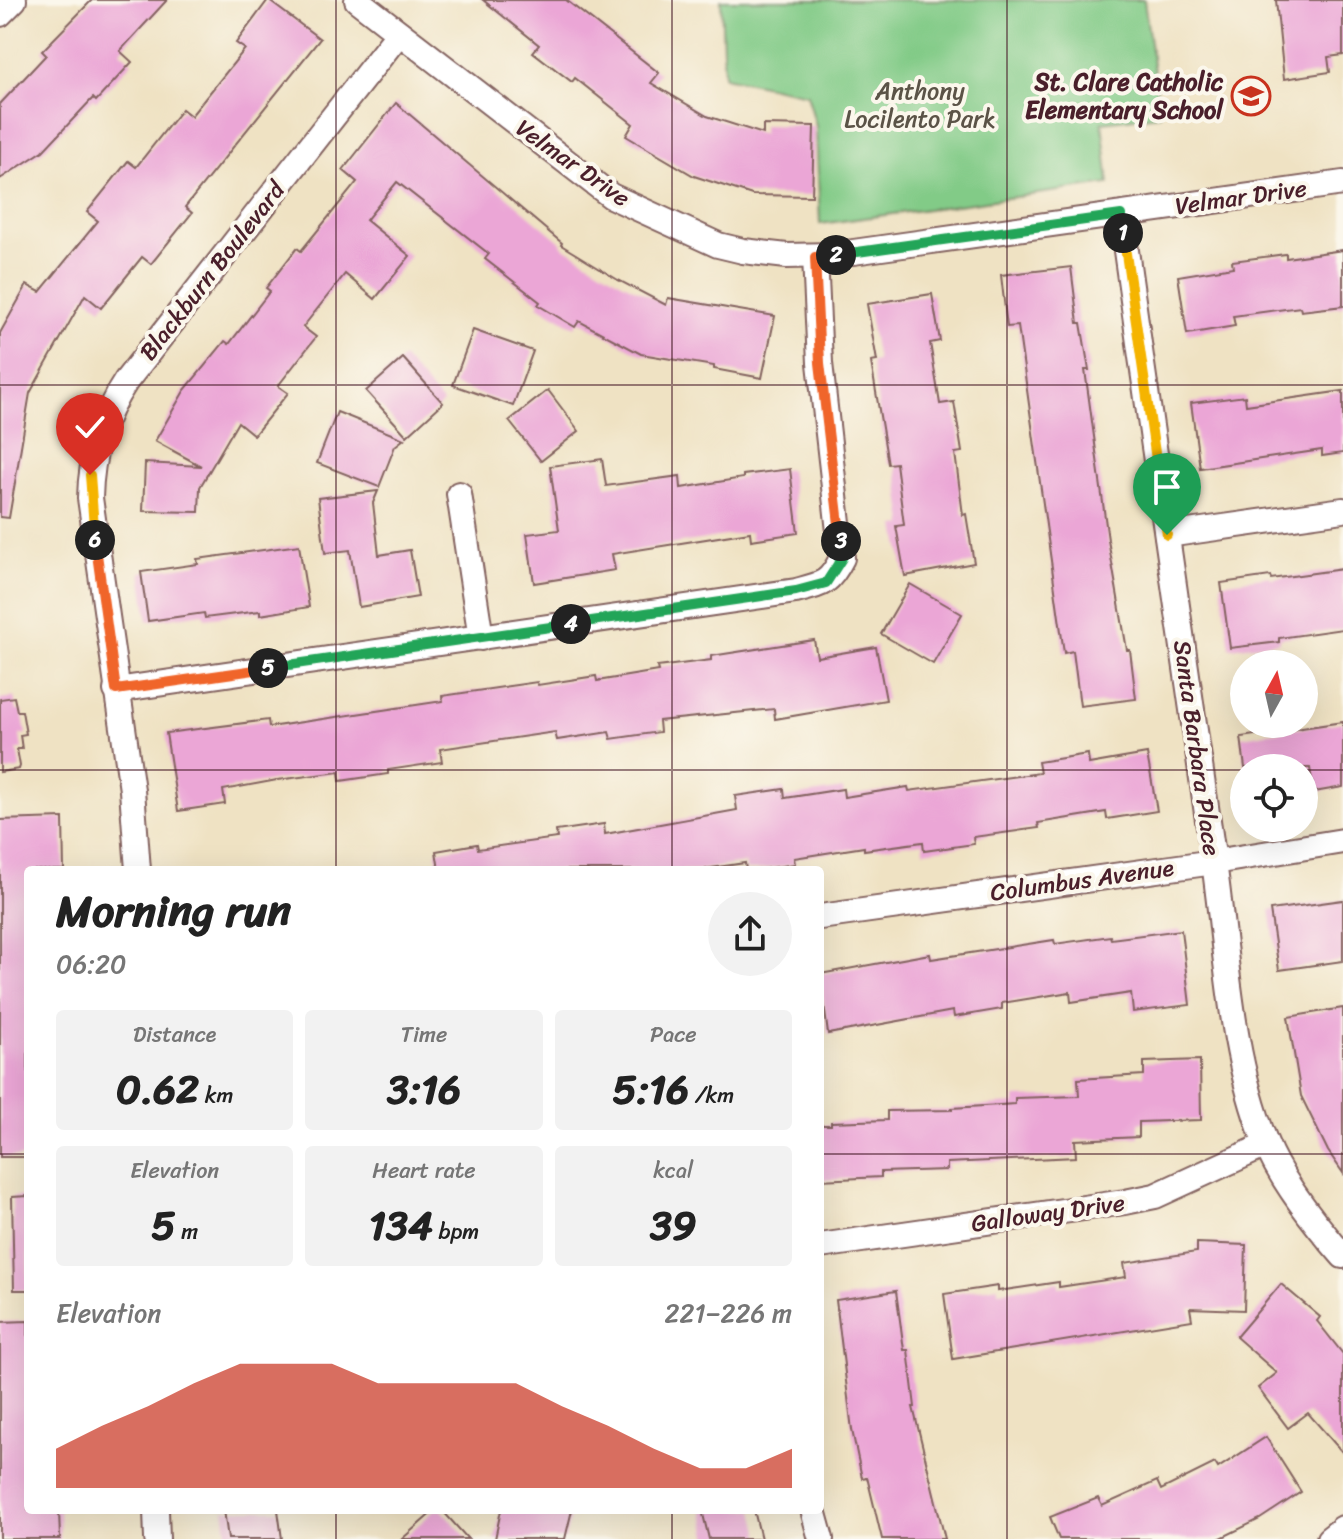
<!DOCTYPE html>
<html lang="en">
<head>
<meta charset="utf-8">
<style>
  body { margin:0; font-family:Sriracha,sans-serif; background:#f2f2f2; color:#222; height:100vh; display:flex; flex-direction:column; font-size:30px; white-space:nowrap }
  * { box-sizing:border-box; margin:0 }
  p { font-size:26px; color:#767676 }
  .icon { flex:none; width:44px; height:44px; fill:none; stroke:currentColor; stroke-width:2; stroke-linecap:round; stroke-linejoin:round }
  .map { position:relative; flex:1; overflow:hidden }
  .side { position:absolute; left:24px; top:866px; width:800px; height:648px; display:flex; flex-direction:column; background:#fff; border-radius:8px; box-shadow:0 8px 32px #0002 }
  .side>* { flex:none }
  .needle { width:52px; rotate:8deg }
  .controls { position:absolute; left:1230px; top:650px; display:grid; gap:16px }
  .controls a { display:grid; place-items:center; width:88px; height:88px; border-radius:50%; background:#fff; box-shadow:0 8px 32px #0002; font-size:40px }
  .pin { position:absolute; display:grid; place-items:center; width:68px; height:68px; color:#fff; margin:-82px -34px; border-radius:50% 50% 50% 0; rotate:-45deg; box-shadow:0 0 8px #0007 }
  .pin .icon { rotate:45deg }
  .km { position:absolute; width:40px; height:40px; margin:-20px; border-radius:50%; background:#222; color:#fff; font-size:22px; line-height:40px; text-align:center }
  .round { display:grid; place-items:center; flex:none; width:84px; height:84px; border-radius:42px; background:#f2f2f2 }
  .overview { display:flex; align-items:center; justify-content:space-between; height:136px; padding:0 32px }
  h1 { font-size:44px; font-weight:700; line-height:60px }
  .figures { display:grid; grid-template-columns:repeat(3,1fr); gap:12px; height:136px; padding:8px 32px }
  .figures div { display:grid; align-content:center; border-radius:8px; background:#f2f2f2; text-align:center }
  .figures b { font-size:40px; font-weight:700 }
  .figures small { font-size:22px; font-weight:400 }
  .figures p { font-size:22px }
  .chart { height:224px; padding:16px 32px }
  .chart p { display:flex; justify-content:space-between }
  .chart svg { width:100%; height:144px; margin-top:8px; fill:#c8321e; opacity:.7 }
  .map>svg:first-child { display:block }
  .green { fill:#82cb87; stroke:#667559; stroke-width:2 }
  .building { fill:#eba6d6 }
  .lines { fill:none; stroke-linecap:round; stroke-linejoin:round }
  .minor-casing { stroke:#846360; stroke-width:28 }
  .minor { stroke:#fff; stroke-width:24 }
  .split-1-casing { stroke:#fff; stroke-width:16 }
  .split-2-casing { stroke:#fff; stroke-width:16 }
  .split-3-casing { stroke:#fff; stroke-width:16 }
  .split-4-casing { stroke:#fff; stroke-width:16 }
  .split-5-casing { stroke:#fff; stroke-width:16 }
  .split-6-casing { stroke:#fff; stroke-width:16 }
  .split-7-casing { stroke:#fff; stroke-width:16 }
  .split-1 { stroke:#f5b400; stroke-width:10 }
  .split-2 { stroke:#22a559; stroke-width:10 }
  .split-3 { stroke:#f0652b; stroke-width:10 }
  .split-4 { stroke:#22a559; stroke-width:10 }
  .split-5 { stroke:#22a559; stroke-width:10 }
  .split-6 { stroke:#f0652b; stroke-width:10 }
  .split-7 { stroke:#f5b400; stroke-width:10 }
  .grid { fill:none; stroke:#4a1f2b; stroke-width:2; stroke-opacity:0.55 }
  .labels { text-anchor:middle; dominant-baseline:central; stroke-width:8; stroke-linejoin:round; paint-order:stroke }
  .poi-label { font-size:24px; font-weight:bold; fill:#4a1f2b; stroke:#fbf7ec; text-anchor:end }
  .park-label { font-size:24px; fill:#5b5347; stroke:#fbf7ec }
  .street-label { font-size:24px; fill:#4a1f2b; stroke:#fbf7ec }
</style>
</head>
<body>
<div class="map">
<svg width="1343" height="1539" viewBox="0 0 1343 1539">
  <rect width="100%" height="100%" fill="#fbf7ec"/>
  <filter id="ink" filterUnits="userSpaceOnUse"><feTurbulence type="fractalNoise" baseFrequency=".0125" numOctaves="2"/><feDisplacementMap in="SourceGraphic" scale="16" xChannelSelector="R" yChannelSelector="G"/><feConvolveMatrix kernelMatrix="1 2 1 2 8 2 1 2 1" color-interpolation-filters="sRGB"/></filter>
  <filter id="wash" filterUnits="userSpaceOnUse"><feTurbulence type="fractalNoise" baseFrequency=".006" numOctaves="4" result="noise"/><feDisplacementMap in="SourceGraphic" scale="32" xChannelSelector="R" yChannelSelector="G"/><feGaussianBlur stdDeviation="1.8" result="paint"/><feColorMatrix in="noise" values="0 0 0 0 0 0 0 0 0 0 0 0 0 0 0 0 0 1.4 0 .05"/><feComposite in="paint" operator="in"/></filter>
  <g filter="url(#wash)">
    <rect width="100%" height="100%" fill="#efe2c3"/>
    <path class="green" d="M721,0H1144L1160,115L1102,122L1109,184L820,224L816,126L807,94L724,77Z"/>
    <g id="blocks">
      <g class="building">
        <path d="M92,0H167L120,51L132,62L96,101L93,98L43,151L0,179V104L46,55L42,51Z"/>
        <path d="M268,0L320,39L185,207L192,213L151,264L142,257L101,308L85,295L30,393L9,518L0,517V333L27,285L40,292L98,221L87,212L128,161L136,167L182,109L191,116L245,49L236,43Z"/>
        <path d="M483,0H566L659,73L651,83L707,116L763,134V125L814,126L812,196L752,195L694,176L626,136L633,124L575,78L572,82L533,52L539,45Z"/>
        <path d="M1276,0H1343V55L1328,57L1330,72L1284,79Z"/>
        <path d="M396,103L562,243L561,245L618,280L666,305L668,298L775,316L762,378L714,369V366L641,354L579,321L575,327L538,305L540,302L485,259L489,254L397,182L366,220L410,256L375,299L345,274L303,327L316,337L278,386L288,393L254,435L238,422L200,487L199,512L143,511L145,463L201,466L155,441L184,391L225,341L229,344L270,291L266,288L297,248L301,251L357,182L343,170Z"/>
        <path d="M1343,250V306L1301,311L1300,307L1233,316L1235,326L1187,334L1178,276L1233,267L1232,261L1286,254V258Z"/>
        <path d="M1071,267L1078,323H1081L1089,370H1085L1108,540L1127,650H1130L1136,699L1080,706L1073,651L1064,653L1018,326L1007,327L1001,275Z"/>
        <path d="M932,294L940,341L930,343L940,404L954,402L962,452L955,453L963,515L966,514L974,563L905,576L896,526L904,525L896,463L888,464L871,362L877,361L867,304Z"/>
        <path d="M473,330L533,351L513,406L453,385Z"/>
        <path d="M403,358L443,403L407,436L366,391Z"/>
        <path d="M548,390L579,431L541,461L509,421Z"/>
        <path d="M1343,391V453L1322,456V450L1200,468L1191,403L1245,396L1246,405Z"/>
        <path d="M337,412L404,439L395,446L379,487L317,463Z"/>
        <path d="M602,459L606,486L680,476L681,488L743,478V475L790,469L798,533L751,540L750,532L612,554L615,570L534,583L527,534L559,530L550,466Z"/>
        <path d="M378,491L373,503L379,555L410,550L418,597L359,607L350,550L325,553L318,498Z"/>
        <path d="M299,545L309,607L260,615V611L205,618L204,613L148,621L141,572L198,564L197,559Z"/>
        <path d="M1343,569V629L1279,638V642L1230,648L1221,583L1270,576L1271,579Z"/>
        <path d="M910,584L962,614L933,664L881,634Z"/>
        <path d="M814,640L817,657L876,647L886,700L775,719L774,709L659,721L660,732L611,739L609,732L557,740L555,732L440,749L442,762L388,770V774L340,781L339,772L277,780L223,790L225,804L178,811L166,733L268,720L269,727L443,701L442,696L537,682L538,685L596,676L597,681L658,671L657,667L711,660V656Z"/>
        <path d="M14,697L17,711H22L26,734L20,735L22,749H17L20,766L19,769L0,772V699Z"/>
        <path d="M1343,722V787L1314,792L1310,768H1245L1241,737Z"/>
        <path d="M1088,754L1089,764L1147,754L1157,811L1107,819L1106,812L1038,823L1039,828L973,837L974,844L924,851L923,842L864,850V847L794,858L795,864L758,870H746L745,863L698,870H439L436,851L477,844L478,849L557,838L556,831L604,824L605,834L737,810L735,796L784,789L785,798L843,789L844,797L908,787L909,791L1040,773L1038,762Z"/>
        <path d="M63,818L64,870H28V1157H0V820Z"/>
        <path d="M1343,900V961L1279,970L1270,910Z"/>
        <path d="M1181,930L1190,1005L1133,1012L1131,993L1071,1002L1070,992L1002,1003V1009L954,1017L953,1011L828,1034L820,974L930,954L931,959L1054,940L1055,944L1110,936L1111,939Z"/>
        <path d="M1343,1008V1173L1328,1151L1301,1096L1288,1017Z"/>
        <path d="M1200,1060L1201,1120L1139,1122V1137L1075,1140L1076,1157L947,1163V1170L881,1172V1177L820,1180V1125H831V1122L887,1120V1111L952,1110V1108L1015,1104V1098L1079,1096L1078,1079L1144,1075V1062Z"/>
        <path d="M28,1196V1290H14L12,1197Z"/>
        <path d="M1197,1243L1246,1245L1244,1310L1190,1308L1192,1320L953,1359L944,1294L998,1286V1291L1059,1282V1287L1126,1277L1124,1263L1197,1252Z"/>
        <path d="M1281,1284L1320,1317L1317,1321L1343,1354V1453L1308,1413L1288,1428L1258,1388L1277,1373L1236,1337Z"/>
        <path d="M896,1291L904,1350H908L915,1407H913L945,1539H882L867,1477L862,1478L852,1430L836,1300Z"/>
        <path d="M28,1321V1510H59L60,1539H0V1322Z"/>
        <path d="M1266,1437L1301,1492L1260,1519L1219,1539H1059L1050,1517L1098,1498L1102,1506L1157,1481L1161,1490L1215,1463L1218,1468Z"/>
        <path d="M224,1510H278L282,1539H228Z"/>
        <path d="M435,1510H442L468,1539H402Z"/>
        <path d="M501,1510H572L565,1539H495Z"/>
        <path d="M702,1510H754L761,1539H709Z"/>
      </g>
    </g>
  </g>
  <g filter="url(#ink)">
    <use href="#blocks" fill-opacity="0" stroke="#846360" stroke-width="2"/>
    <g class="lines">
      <g class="minor-casing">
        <g id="minor">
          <path d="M357,0L611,196L718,245L743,251L787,256L832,255L1343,183"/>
          <path d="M0,14L14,0"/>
          <path d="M1121,215C1151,431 1183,647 1214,862C1227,955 1230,1053 1265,1141C1279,1178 1317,1226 1343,1256"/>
          <path d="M459,494L481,638"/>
          <path d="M1167,535L1343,510"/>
          <path d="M116,690L796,591C823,584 829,584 842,558L820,363L815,257"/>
          <path d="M138,870L132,790L90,498C91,454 102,417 126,381L399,33"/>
          <path d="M820,917L1214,862L1343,841"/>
          <path d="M820,1246L1125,1202L1155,1196L1266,1145"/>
          <path d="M156,1510L157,1539"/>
          <path d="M813,1510L821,1539"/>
          <path d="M1329,1539L1343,1528"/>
        </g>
      </g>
      <use href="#minor" class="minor"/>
    </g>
  </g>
  <g class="lines" filter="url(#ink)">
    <g class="split-1-casing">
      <path id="split-1" d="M1123,233L1167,535"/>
    </g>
    <g class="split-2-casing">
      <path id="split-2" d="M836,255L1121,215L1123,233"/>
    </g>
    <g class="split-3-casing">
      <path id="split-3" d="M836,255L815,257L820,363L841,541"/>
    </g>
    <g class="split-4-casing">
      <path id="split-4" d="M571,624L796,591L826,583L842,558L841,541"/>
    </g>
    <g class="split-5-casing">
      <path id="split-5" d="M268,668L571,624"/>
    </g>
    <g class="split-6-casing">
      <path id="split-6" d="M95,540L116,690L268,668"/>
    </g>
    <g class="split-7-casing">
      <path id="split-7" d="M90,475L95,540"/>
    </g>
    <use href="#split-1" class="split-1"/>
    <use href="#split-2" class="split-2"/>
    <use href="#split-3" class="split-3"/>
    <use href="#split-4" class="split-4"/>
    <use href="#split-5" class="split-5"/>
    <use href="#split-6" class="split-6"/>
    <use href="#split-7" class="split-7"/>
  </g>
  <path class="grid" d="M336,0V870M672,0V870M1007,0V1539M0,385H1343M0,770H1244M1304,770H1343M0,1154H28M820,1154H1343M336,1510V1539M672,1510V1539"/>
  <defs>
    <g id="school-ring" transform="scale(2)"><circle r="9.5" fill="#fbf7ec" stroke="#c8321e" stroke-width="1.5"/><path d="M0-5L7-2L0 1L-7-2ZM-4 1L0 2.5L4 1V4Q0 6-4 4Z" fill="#c8321e"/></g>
  </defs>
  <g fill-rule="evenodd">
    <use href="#school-ring" x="1251" y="96"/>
  </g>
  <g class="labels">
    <g class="poi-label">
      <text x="1223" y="82">St. Clare Catholic<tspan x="1223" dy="28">Elementary School</tspan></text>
    </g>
    <g class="park-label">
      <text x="920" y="91">Anthony<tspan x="920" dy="28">Locilento Park</tspan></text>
    </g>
    <g class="street-label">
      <text transform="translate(573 163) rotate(35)">Velmar Drive</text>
      <text transform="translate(1241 197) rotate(-8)">Velmar Drive</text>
      <text transform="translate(212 271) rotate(-52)">Blackburn Boulevard</text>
      <text transform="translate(1197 748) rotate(82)">Santa Barbara Place</text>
      <text transform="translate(1082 880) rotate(-8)">Columbus Avenue</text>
      <text transform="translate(1048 1213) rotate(-8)">Galloway Drive</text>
    </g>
  </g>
</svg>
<div class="controls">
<a><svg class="needle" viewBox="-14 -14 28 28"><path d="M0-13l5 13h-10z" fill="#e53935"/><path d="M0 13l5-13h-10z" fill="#767676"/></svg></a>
<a><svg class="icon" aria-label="locate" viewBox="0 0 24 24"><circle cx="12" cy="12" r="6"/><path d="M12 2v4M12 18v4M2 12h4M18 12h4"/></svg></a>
</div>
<div class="pin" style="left:1167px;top:535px;background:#1e9e55"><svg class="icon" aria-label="arrive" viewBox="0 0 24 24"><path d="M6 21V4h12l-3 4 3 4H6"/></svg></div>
<div class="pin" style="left:90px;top:475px;background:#d93025"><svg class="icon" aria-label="check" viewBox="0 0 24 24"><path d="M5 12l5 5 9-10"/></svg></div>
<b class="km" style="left:1123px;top:233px">1</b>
<b class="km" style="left:836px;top:255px">2</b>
<b class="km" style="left:841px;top:541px">3</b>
<b class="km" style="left:571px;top:624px">4</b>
<b class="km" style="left:268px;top:668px">5</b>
<b class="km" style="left:95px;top:540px">6</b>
<section class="side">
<div class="overview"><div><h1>Morning run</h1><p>06:20</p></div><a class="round"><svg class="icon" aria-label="share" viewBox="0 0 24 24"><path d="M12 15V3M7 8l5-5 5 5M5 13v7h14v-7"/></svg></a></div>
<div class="figures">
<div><p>Distance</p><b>0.62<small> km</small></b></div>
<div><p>Time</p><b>3:16</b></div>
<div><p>Pace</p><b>5:16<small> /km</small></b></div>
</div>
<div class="figures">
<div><p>Elevation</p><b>5<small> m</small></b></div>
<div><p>Heart rate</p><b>134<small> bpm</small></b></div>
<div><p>kcal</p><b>39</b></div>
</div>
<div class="chart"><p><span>Elevation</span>221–226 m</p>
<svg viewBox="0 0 160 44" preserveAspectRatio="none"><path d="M0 44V32L10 25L20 19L30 12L40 6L50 6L60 6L70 12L80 12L90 12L100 12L110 19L120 25L130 32L140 38L150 38L160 32V44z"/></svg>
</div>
</section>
</div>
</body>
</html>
